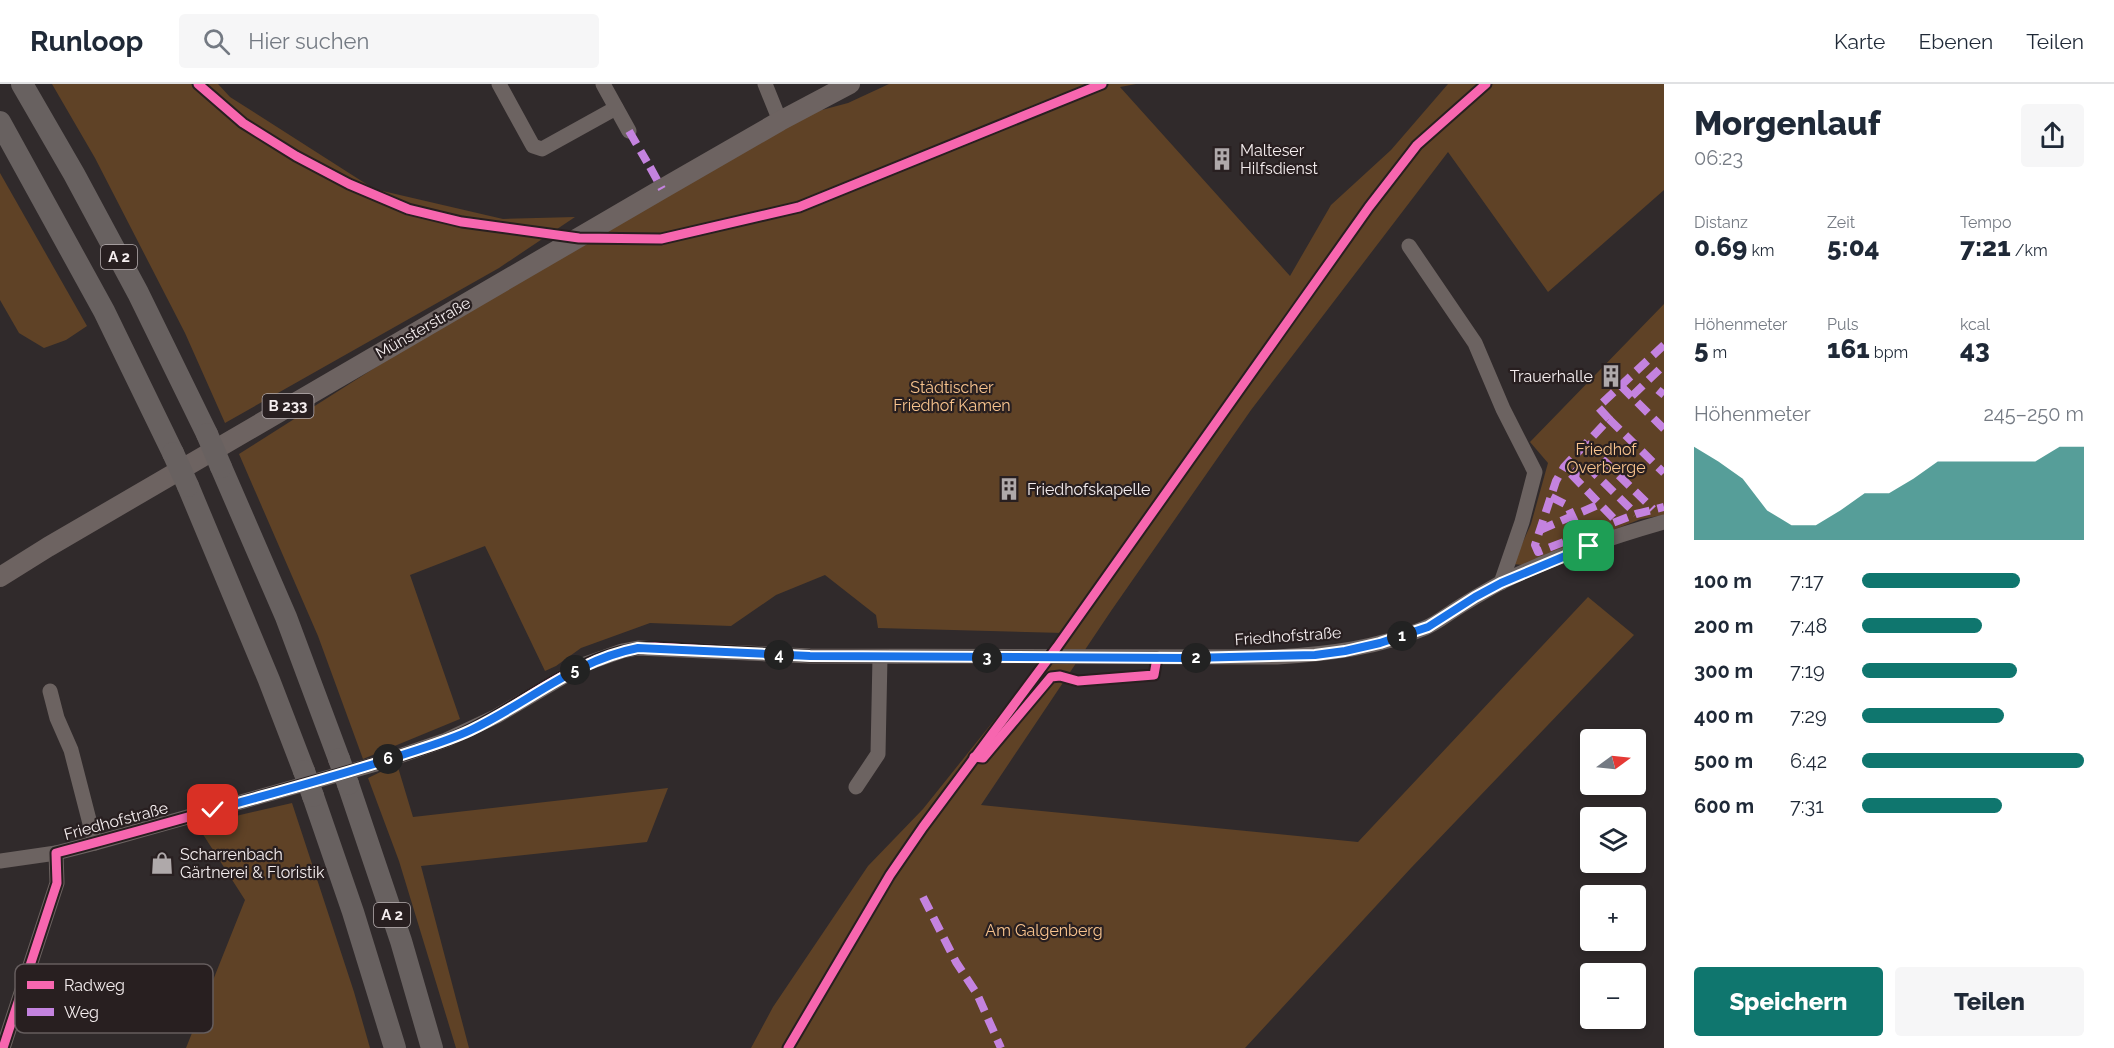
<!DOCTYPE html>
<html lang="de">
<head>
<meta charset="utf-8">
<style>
  body { margin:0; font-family:Raleway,sans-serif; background:#f6f6f7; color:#1f2937; height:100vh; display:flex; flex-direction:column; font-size:22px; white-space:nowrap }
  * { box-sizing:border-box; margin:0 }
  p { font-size:20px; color:#747a83 }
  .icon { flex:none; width:33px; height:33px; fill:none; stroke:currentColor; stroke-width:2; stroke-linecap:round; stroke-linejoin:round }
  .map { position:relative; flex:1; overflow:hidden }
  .sheet { display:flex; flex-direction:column; background:#fff; width:450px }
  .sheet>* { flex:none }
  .needle { width:39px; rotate:75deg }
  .fabs { position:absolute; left:1580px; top:645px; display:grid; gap:12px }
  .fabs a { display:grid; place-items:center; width:66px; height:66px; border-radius:6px; background:#fff; box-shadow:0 3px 9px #0003; font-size:30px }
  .pin { position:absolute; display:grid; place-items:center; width:51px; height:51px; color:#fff; margin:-26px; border-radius:12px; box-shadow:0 3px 9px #0006 }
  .km { position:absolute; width:30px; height:30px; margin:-15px; border-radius:50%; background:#222; color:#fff; font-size:16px; line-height:30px; text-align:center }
  .round { display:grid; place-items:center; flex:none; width:63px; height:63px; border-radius:6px; background:#f6f6f7 }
  .summary { display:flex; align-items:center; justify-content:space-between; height:102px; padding:0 30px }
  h1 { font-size:33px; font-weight:800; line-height:45px }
  .metrics { display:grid; grid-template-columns:repeat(3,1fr); gap:9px; height:102px; padding:6px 30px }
  .metrics div { display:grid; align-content:center }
  .metrics b { font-size:26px; font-weight:800 }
  .metrics small { font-size:16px; font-weight:400 }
  .metrics p { font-size:16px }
  .chart { height:168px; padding:12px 30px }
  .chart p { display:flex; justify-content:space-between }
  .chart svg { width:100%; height:108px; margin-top:6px; fill:#0f766e; opacity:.7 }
  .button { display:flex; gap:12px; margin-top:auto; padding:12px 30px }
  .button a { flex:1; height:69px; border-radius:6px; background:#0f766e; color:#fff; font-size:24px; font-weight:800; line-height:69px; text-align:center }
  .button a+a { background:#f6f6f7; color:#1f2937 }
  ul { padding:0 30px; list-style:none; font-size:20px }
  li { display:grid; grid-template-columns:96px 72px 1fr; align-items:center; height:45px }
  li i { height:15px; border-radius:8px; background:#0f766e }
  header { display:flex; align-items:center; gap:36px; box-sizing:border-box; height:84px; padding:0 30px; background:#fff; border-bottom:2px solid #e0e1e3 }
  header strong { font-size:28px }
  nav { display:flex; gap:33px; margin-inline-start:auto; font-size:21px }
  .search { width:420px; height:54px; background:#f6f6f7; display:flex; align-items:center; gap:15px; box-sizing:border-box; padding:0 21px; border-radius:6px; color:#747a83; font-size:22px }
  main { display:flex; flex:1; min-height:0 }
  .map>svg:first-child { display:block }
  .green { fill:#5f4226 }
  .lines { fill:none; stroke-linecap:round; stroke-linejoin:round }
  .minor { stroke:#6c6361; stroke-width:15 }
  .major { stroke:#6d6361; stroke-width:20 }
  .highway { stroke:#686160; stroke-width:22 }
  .highway-bridge { stroke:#686160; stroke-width:22 }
  .quiet { stroke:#c483df; stroke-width:8; stroke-dasharray:15 8; stroke-linecap:butt }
  .cycleway-casing { stroke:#281f20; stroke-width:13 }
  .cycleway { stroke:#f766af; stroke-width:9 }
  .route-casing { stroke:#fff; stroke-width:12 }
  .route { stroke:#1a73e8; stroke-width:8 }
  .labels { text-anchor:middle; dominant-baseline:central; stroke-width:4.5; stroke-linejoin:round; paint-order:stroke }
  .shield { fill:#281f20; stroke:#b7afb0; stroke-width:1.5 }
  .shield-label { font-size:15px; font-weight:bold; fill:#f4edee }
  .poi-label { font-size:16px; fill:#f4edee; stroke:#281f20; text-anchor:start }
  .street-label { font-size:16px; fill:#f4edee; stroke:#281f20 }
  .park-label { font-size:16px; fill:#f9c48e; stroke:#281f20 }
  .key { fill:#281f20; stroke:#655d5e; stroke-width:1.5 }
  .key-label { font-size:16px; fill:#f4edee }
</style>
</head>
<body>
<header>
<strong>Runloop</strong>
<div class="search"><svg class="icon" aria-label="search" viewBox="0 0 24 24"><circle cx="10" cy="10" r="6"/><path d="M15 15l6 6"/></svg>Hier suchen</div>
<nav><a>Karte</a><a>Ebenen</a><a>Teilen</a></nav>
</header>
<main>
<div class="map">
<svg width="1664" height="964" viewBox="0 0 1664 964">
  <rect width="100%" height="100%" fill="#302a2b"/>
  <g class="green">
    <path d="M52,0H218L230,13L374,105L503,135L575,133L499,184L225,339L185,249L95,74Z"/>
    <path d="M889,0H1136L1120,3L1290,192L1331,121L1391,66L1448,0H1664V106L1548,208L1448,68L1251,326L1111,527L981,721L1358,758L1588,513L1634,551L1411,784L1245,964H751L773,923L868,782L923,725L1064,549L878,544L876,531L825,491L776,511L731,542L650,539L581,564L556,582L545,587L485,462L410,491L460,635L363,675L318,552L239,370L510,198L788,35L848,19Z"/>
    <path d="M0,89L87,242L66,256L44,264L19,249L0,216Z"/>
    <path d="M1664,220V431L1641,435L1523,481L1513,480L1531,440L1548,379L1530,358Z"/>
    <path d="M397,680L413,733L668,704L647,758L421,782L469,964H456L399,777L368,694Z"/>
    <path d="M292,719L354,908L370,964H186L245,816L197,741Z"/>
  </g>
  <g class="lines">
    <g class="minor">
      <path d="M499,0L533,62L542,65L616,24"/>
      <path d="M603,0L629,47"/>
      <path d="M765,0L780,37"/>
      <path d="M1409,162L1475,259L1503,325L1535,388L1522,438L1501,499"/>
      <path d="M50,607L57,634L71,666L95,759"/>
      <path d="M856,703L878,670L880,573"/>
      <path d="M0,777L56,769L95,759L376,680L446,656L497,632L585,580L622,567L638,564L810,572L1277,573C1328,570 1378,564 1425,544C1435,540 1444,533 1453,527C1468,517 1484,508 1500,499C1552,473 1608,454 1664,438"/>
      <path d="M3,964L57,799L56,769"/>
    </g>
    <path class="major" d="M0,493L48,463L662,105L780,37L850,0"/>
    <g class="highway">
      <path d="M22,0L74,90L138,209L207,350"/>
      <path d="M0,38L104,227L173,369"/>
      <path d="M221,383L286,533L339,675"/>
      <path d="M188,402L269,596L304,687"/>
      <path d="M348,700L401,857L432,964"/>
      <path d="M313,712L353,828L395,964"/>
    </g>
    <g class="highway-bridge">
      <path d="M207,350L221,383"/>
      <path d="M173,369L188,402"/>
      <path d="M339,675L348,700"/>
      <path d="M304,687L313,712"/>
    </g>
    <g class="quiet">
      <path d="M629,47L647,78"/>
      <path d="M650,83L662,105"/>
      <path d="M1664,261L1598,323L1609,335L1564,383L1556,397L1535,461L1538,468L1636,430L1664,423"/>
      <path d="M1621,302L1664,345"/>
      <path d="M1658,306L1664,311"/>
      <path d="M1632,312L1664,281"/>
      <path d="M1609,335L1664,389"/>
      <path d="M1586,359L1653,425"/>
      <path d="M1571,390L1616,437"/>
      <path d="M1575,395L1576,387L1584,379L1636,430"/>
      <path d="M1551,413L1567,421L1581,451"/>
      <path d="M1540,446L1600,420"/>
      <path d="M923,813L956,878L977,910L1001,964"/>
    </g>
    <g class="cycleway-casing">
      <g id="cycleway">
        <path d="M198,0L243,39L296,72L349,100L408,125L462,138L579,154L661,155L799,123L1102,0"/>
        <path d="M3,964L57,799L56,769C137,748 217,725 297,702C347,688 397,674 445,657C517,630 575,565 655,563L810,572L1157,574L1154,591L1078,597L1060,592L1051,593L983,674L974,673"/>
        <path d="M788,964L890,791L923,743L1057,563L1369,123L1417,61L1486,0"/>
      </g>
    </g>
    <use href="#cycleway" class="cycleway"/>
  </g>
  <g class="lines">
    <g class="route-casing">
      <path id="route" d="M213,726C273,709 334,693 393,674C419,665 446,658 471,646C528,619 575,576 638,564L810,572L1188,574L1315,571L1345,567L1380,559L1428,543L1475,513L1501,499L1589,462"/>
    </g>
    <use href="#route" class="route"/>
  </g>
  <defs>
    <g id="building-bare" transform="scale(1.8)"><path d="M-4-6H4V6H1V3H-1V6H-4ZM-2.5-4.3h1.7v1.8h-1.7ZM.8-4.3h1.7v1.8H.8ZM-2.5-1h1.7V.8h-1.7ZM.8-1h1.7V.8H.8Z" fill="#afa9aa" stroke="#281f20" stroke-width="2.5" paint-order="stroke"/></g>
    <g id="shop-bare" transform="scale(1.8)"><path d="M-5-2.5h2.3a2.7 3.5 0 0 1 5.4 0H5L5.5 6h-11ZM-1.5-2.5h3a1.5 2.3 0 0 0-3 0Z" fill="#afa9aa" stroke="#281f20" stroke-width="2.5" paint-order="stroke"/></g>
  </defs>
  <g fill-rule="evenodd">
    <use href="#building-bare" x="1222" y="75"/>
    <use href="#building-bare" x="1611" y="292"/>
    <use href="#building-bare" x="1009" y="405"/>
    <use href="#shop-bare" x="162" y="779"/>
  </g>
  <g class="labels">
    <g class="shield">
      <rect x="101" y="161" width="36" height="24" rx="4.5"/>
      <rect x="262.5" y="310" width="51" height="24" rx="4.5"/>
      <rect x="374" y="819" width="36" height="24" rx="4.5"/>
    </g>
    <g class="shield-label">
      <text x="119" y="173">A 2</text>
      <text x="288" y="322">B 233</text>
      <text x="392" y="831">A 2</text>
    </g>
    <g class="poi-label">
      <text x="1240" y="66">Malteser<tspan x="1240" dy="18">Hilfsdienst</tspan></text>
      <text x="1593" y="292" text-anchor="end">Trauerhalle</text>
      <text x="1027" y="405">Friedhofskapelle</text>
      <text x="180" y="770">Scharrenbach<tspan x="180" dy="18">Gärtnerei &amp; Floristik</tspan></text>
    </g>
    <g class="street-label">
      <text transform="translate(423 244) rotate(-30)">Münsterstraße</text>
      <text transform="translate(1288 552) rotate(-4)">Friedhofstraße</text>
      <text transform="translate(116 737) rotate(-15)">Friedhofstraße</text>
    </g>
    <g class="park-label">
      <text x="952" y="303">Städtischer<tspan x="952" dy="18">Friedhof Kamen</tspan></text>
      <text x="1606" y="365">Friedhof<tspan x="1606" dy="18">Overberge</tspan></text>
      <text x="1044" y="846">Am Galgenberg</text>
    </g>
  </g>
  <rect x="15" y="880" width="198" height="69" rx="9" class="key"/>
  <rect x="27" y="897" width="27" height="8" fill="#f766af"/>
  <rect x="27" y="924" width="27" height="8" fill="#c483df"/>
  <g class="key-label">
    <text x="64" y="907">Radweg</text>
    <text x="64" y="934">Weg</text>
  </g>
</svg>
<div class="fabs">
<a><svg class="needle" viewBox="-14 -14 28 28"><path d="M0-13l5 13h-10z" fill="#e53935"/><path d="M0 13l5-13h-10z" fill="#747a83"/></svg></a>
<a><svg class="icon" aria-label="layers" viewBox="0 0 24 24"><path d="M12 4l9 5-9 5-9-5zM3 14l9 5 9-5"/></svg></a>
<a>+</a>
<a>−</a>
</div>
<div class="pin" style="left:1589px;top:462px;background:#1e9e55"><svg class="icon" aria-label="arrive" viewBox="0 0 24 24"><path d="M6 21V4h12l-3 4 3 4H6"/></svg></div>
<div class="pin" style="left:213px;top:726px;background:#d93025"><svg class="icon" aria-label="check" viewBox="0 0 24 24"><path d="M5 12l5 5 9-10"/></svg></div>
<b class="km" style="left:1402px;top:552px">1</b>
<b class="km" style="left:1196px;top:574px">2</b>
<b class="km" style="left:987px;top:574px">3</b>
<b class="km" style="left:779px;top:571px">4</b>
<b class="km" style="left:575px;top:586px">5</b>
<b class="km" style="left:388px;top:675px">6</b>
</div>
<section class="sheet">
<div class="summary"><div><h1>Morgenlauf</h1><p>06:23</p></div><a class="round"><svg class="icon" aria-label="share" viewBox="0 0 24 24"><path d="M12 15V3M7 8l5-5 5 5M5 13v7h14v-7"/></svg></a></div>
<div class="metrics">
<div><p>Distanz</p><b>0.69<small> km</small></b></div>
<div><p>Zeit</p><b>5:04</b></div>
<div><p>Tempo</p><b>7:21<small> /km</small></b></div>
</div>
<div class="metrics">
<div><p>Höhenmeter</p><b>5<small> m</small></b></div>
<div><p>Puls</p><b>161<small> bpm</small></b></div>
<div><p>kcal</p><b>43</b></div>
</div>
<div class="chart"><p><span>Höhenmeter</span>245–250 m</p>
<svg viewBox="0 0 160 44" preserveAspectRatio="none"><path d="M0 44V6L10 12L20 19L30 32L40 38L50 38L60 32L70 25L80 25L90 19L100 12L110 12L120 12L130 12L140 12L150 6L160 6V44z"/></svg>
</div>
<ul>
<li><b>100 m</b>7:17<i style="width:71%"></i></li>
<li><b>200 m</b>7:48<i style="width:54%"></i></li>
<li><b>300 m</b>7:19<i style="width:70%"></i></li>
<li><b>400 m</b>7:29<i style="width:64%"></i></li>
<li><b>500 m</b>6:42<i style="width:100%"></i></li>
<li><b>600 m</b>7:31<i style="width:63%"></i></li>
</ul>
<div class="button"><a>Speichern</a><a>Teilen</a></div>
</section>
</main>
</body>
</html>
